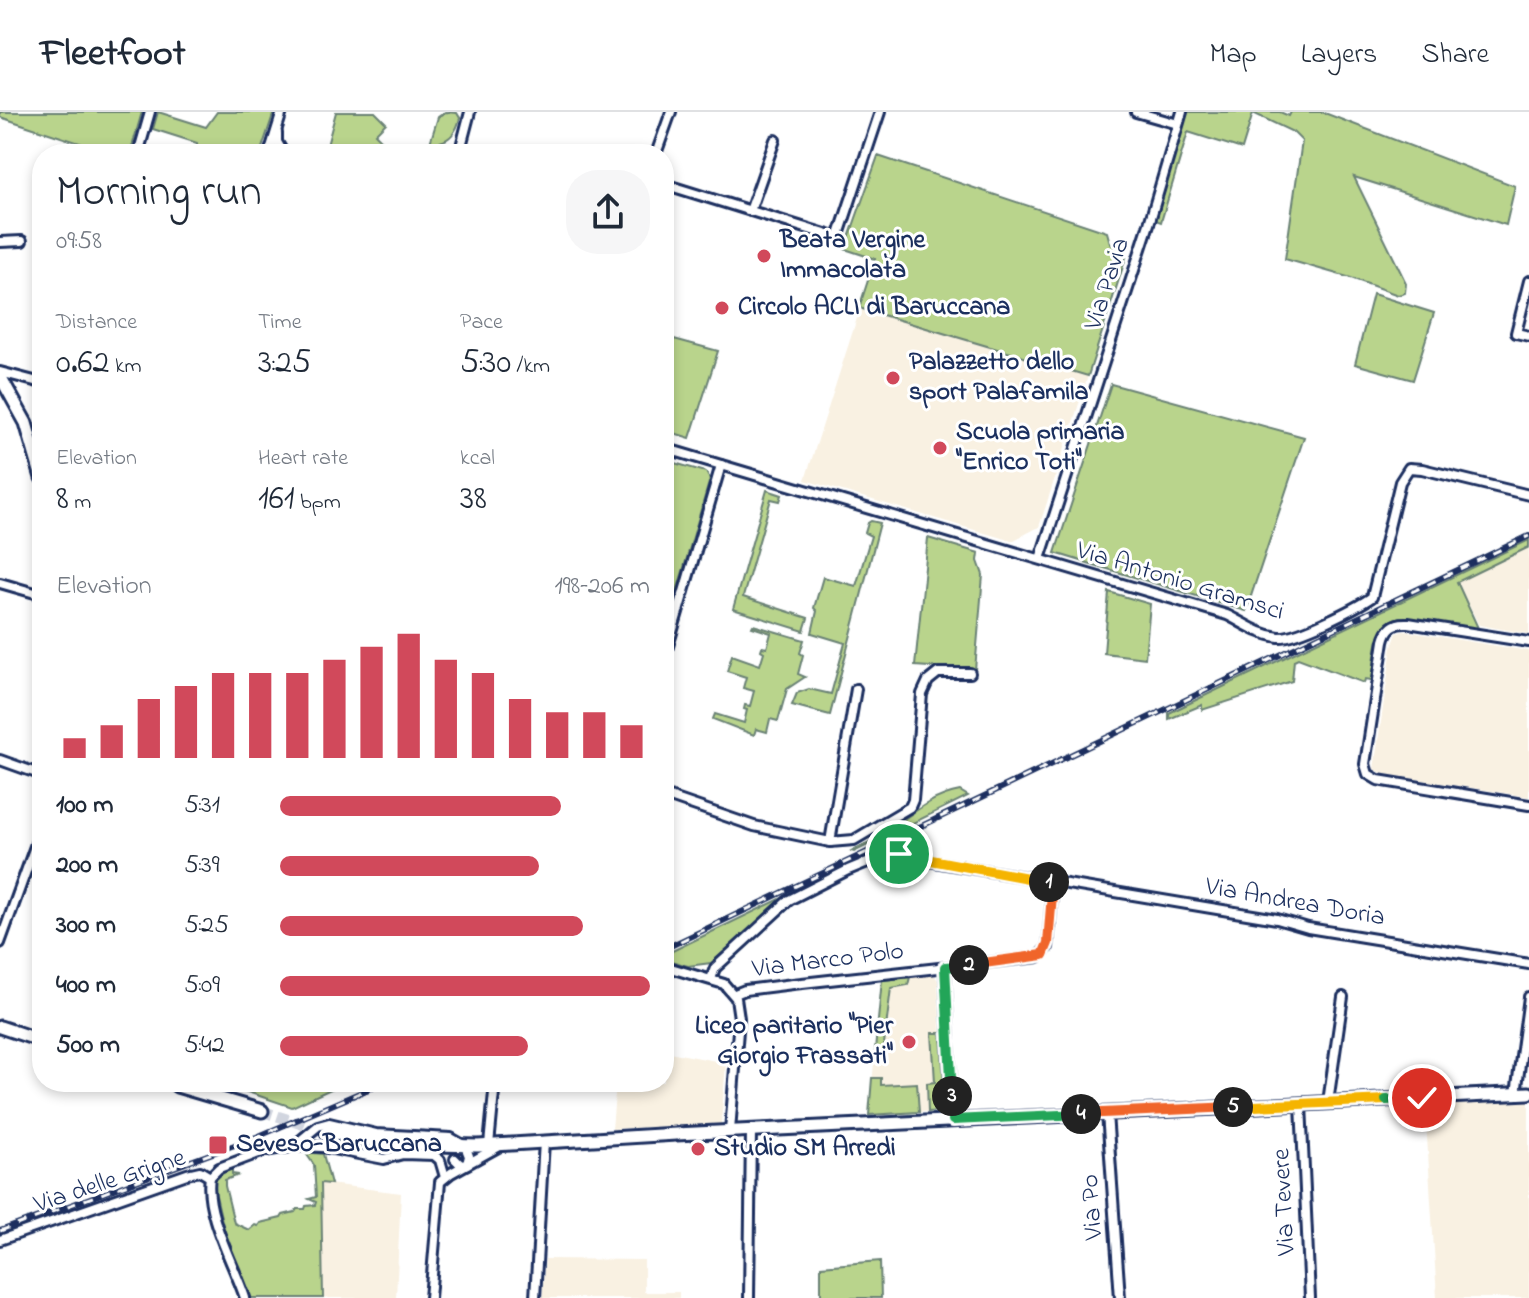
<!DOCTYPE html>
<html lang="en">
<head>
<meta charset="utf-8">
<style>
  body { margin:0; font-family:"Indie Flower",sans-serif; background:#f6f6f7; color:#1f2937; height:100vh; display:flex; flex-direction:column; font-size:30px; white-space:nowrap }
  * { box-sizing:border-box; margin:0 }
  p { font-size:26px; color:#747a83 }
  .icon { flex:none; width:44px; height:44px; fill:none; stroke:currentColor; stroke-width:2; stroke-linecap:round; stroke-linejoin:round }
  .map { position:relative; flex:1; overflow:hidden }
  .sheet { position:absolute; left:32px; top:32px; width:642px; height:948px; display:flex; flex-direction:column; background:#fff; border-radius:32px; box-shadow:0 4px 12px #0003 }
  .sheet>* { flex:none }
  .pin { position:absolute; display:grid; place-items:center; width:68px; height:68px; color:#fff; margin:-34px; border:4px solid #fff; border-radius:50%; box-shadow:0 2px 8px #0007 }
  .km { position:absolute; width:40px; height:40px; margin:-20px; border-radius:50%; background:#222; color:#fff; font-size:22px; line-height:40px; text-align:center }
  .round { display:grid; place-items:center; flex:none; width:84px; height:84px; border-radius:32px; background:#f6f6f7 }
  .overview { display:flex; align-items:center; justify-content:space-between; height:136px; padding:0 24px }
  h1 { font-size:44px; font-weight:600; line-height:60px }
  .metrics { display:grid; grid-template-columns:repeat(3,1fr); gap:12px; height:136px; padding:8px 24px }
  .metrics div { display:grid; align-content:center }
  .metrics b { font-size:34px; font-weight:600 }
  .metrics small { font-size:22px; font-weight:400 }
  .metrics p { font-size:22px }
  .chart { height:224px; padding:16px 24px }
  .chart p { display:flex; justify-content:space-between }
  .chart svg { width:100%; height:144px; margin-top:8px; stroke:#d1495b; stroke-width:6 }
  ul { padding:0 24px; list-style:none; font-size:26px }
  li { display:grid; grid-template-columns:128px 96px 1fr; align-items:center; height:60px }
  li i { height:20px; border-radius:10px; background:#d1495b }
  header { display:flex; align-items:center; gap:48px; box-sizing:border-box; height:112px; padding:0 40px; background:#fff; border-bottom:2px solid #e0e1e3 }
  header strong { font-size:38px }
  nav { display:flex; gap:44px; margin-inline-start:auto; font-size:28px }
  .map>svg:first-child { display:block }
  .built { fill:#f9f1e2 }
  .green { fill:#b9d48c; stroke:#6a8275; stroke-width:2 }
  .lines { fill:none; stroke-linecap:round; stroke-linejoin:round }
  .tertiary-tunnel { stroke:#d1d5df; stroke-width:11; stroke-dasharray:11 5.5; stroke-linecap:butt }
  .minor-casing { stroke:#1b2f5e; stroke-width:14 }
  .tertiary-casing { stroke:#1b2f5e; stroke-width:17 }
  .minor { stroke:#fff; stroke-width:8 }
  .tertiary { stroke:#fff; stroke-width:11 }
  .rail-casing { stroke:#1b2f5e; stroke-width:6 }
  .rail { stroke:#fff; stroke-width:3; stroke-dasharray:9; stroke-linecap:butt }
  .split-1-casing { stroke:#fff; stroke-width:16 }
  .split-2-casing { stroke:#fff; stroke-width:16 }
  .split-3-casing { stroke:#fff; stroke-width:16 }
  .split-4-casing { stroke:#fff; stroke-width:16 }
  .split-5-casing { stroke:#fff; stroke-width:16 }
  .split-6-casing { stroke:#fff; stroke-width:16 }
  .split-7-casing { stroke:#fff; stroke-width:16 }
  .split-1 { stroke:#f5b400; stroke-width:10 }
  .split-2 { stroke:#f0652b; stroke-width:10 }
  .split-3 { stroke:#22a559; stroke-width:10 }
  .split-4 { stroke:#22a559; stroke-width:10 }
  .split-5 { stroke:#f0652b; stroke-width:10 }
  .split-6 { stroke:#f5b400; stroke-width:10 }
  .split-7 { stroke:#22a559; stroke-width:10 }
  .poi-dot { fill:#d1495b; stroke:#fff; stroke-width:3 }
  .labels { text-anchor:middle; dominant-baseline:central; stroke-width:6; stroke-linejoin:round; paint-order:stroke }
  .poi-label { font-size:26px; font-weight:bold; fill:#1b2f5e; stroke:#fff; text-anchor:start }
  .street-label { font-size:26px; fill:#1b2f5e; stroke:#fff }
</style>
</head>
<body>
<header>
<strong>Fleetfoot</strong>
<nav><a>Map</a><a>Layers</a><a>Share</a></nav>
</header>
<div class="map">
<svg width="1529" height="1186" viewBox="0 0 1529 1186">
  <rect width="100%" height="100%" fill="#fff"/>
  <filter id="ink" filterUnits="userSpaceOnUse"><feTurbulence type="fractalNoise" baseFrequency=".0125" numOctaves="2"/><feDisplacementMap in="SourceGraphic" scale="16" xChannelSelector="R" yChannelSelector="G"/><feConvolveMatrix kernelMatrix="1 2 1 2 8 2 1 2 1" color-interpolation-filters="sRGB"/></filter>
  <g filter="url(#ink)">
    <g class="built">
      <path d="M860,197L1088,264L1039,415L1012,429L805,368Z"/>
      <path d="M1529,435V522L1479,513L1457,470Z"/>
      <path d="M1404,519L1529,539V685L1384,662L1374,657L1392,535L1397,521Z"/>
      <path d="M934,863L939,869L944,996L940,999L869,1003L882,868Z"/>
      <path d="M664,939L726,951L721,1012L612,1017L616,970H664Z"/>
      <path d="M1529,987V1186H1437L1425,993Z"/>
      <path d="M321,1071L401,1081L396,1186H323Z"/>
      <path d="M545,1147L644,1148V1180H679V1186H542Z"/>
    </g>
    <g class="green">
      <path d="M0,0H142L130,42H113L0,5Z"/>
      <path d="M158,0L206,15L217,0H274L260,42H197V31L153,17Z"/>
      <path d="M336,0H375L386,11L375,22L387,34L381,42L325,41Z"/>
      <path d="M445,0L457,1L460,6C457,18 452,27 440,30L437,42H420L430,31L438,5Z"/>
      <path d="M1187,0H1280L1289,4L1291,0H1322L1515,74L1506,113L1354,65L1406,171L1405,181L1398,183L1351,166L1285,147L1302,29L1293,20L1253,1L1242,37L1188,20L1161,110L1158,109L1156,107Z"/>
      <path d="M878,44L1107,120L1110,131L1126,145L1088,264L859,196L875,147L845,137Z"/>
      <path d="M1373,182L1434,201L1413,268L1355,252Z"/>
      <path d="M674,227L718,239L690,326L664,318V259Z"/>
      <path d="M1111,272L1304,325L1246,499L1055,441Z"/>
      <path d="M664,348L706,360L710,367L668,510L664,509Z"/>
      <path d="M767,378L782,383L780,389L771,387L743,485L808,506L804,519L733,497Z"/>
      <path d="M871,409L880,411L830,603L792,593L797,581L809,577L831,582L845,531L812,521L817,499L814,496L823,465L856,474L871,424L865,421L868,411Z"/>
      <path d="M928,426L979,441L978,449L983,463L975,558L915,554Z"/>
      <path d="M1529,428V435L1457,470L1478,516L1399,505C1373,513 1376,545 1372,568L1365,567L1364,571L1298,546L1294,548L1292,569L1202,598V593L1169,607V601Z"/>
      <path d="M1109,480L1150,492L1145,546L1104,541Z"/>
      <path d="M753,513L804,528L800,541L803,543L798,562L805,565L787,577L778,609L770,607L767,620L756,617L754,623L713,607L715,602L744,611L747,598L744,597L745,593L750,594L754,579L743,576L746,565L727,559L732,543L760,553L764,540L761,538L762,535L767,536L771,521L752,515Z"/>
      <path d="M960,679L968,684L854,740L851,739C860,734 871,730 880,724C905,708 929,684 960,679Z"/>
      <path d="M896,731L895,737L874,742L787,786L711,851L688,854L664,847V843Z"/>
      <path d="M910,865L908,873L891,876L882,948H874L882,868Z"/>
      <path d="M932,921H941L945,994L942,999L928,1000L927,971L935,970Z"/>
      <path d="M872,966H881V973L917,971L919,1000L869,1003Z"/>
      <path d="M218,970H346L292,995Z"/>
      <path d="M305,1040L323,1042L331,1072L321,1071L323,1186H251L227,1131L214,1075L215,1066L232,1056V1062L239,1063L225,1068V1074L234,1111L249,1118L255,1113L258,1114L260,1111L281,1106L283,1103L295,1100L297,1097H305L306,1094L315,1093L316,1090L309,1087L316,1085L314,1053Z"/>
      <path d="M880,1149L881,1186H821V1154Z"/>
    </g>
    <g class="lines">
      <path class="tertiary-tunnel" d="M262,999L323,1019"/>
      <g class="minor-casing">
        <g id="minor">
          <path d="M1136,0L1178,12"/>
          <path d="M277,21V30L284,42"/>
          <path d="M138,42L150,0"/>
          <path d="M269,42L282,0"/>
          <path d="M459,42L470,0"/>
          <path d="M656,42L671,0"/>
          <path d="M664,72L838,126L880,0"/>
          <path d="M750,99L775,28"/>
          <path d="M0,130L22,129"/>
          <path d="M1529,169L1516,221L1529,224"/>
          <path d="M0,260L42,271"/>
          <path d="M664,336L1227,503C1244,511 1259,523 1279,525C1297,526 1356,496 1372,485L1400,370L1409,356L1422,357L1529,383"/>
          <path d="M1040,447L1149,112L1182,0"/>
          <path d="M0,471L42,483"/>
          <path d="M1529,530L1408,511C1394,510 1387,516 1384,529L1365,652L1368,662L1378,668L1529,693"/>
          <path d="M664,548L721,353"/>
          <path d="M0,648L42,663"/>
          <path d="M664,683L754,714L830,730L856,577"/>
          <path d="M830,730L854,728L910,695L913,688L922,582L928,569L938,561H970"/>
          <path d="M0,831L42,715"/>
          <path d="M664,854L724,872L736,886L739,906L730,1019"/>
          <path d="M945,855L953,1008"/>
          <path d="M711,867L715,856L789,788L848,758L887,742L1277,807L1308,816L1529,852"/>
          <path d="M735,882L745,878L793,872L1038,845L1048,835L1053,770"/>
          <path d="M1516,982L1529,885"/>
          <path d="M1328,990L1343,885"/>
          <path d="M1301,992L1310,1186"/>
          <path d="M1107,1001L1120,1186"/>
          <path d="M295,1033L318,1014L329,1011L376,1022L451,1026L465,1034L469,1044L467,1052L461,1053L455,1047"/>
          <path d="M489,1033L495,970"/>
          <path d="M210,1065L219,1056L264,1039L296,1034L322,1035L384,1047L403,1042L434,1043L440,1048L445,1065"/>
          <path d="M210,1065C204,1101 234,1152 245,1186"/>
          <path d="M0,1128L187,1062L200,1059L210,1065"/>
          <path d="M430,1186L440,1070L451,1061L498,1035"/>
          <path d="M535,1186L544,1029"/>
          <path d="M749,1186L751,1018"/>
        </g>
      </g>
      <g class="tertiary-casing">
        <g id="tertiary">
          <path d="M0,264L26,311L42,366"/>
          <path d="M0,915L42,929"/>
          <path d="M173,970L177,974L262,999"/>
          <path d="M327,1020L392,1032L478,1034L676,1022L1529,981"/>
        </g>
      </g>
      <use href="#minor" class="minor"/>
      <use href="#tertiary" class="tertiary"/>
      <g class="rail-casing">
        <g id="rail">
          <path d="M664,837L1529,424"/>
          <path d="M0,1119L259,1024L385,970"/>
        </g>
      </g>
      <use href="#rail" class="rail"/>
    </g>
  </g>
  <g class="lines" filter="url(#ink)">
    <g class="split-1-casing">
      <path id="split-1" d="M899,742L1049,770"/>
    </g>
    <g class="split-2-casing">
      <path id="split-2" d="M969,853L1043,843L1048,831L1053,770H1049"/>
    </g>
    <g class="split-3-casing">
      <path id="split-3" d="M952,984L945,855L969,853"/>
    </g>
    <g class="split-4-casing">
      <path id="split-4" d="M952,984L953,1008L1081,1002"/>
    </g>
    <g class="split-5-casing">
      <path id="split-5" d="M1081,1002L1233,995"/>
    </g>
    <g class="split-6-casing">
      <path id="split-6" d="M1233,995L1386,988"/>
    </g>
    <g class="split-7-casing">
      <path id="split-7" d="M1386,988L1422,986"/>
    </g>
    <use href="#split-1" class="split-1"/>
    <use href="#split-2" class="split-2"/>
    <use href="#split-3" class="split-3"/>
    <use href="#split-4" class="split-4"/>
    <use href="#split-5" class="split-5"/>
    <use href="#split-6" class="split-6"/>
    <use href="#split-7" class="split-7"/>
  </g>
  <g class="poi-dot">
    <circle cx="764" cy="144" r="8"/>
    <circle cx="722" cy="196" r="8"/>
    <circle cx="893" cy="266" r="8"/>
    <circle cx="940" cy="336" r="8"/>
    <circle cx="909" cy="930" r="8"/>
    <rect x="208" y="1023" width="20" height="20" rx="4"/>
    <circle cx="698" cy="1037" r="8"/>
  </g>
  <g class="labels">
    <g class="poi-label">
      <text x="780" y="129">Beata Vergine<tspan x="780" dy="30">Immacolata</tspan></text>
      <text x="738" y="196">Circolo ACLI di Baruccana</text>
      <text x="909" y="251">Palazzetto dello<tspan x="909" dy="30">sport Palafamila</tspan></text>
      <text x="956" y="321">Scuola primaria<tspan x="956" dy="30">"Enrico Toti"</tspan></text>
      <text x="893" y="915" text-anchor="end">Liceo paritario "Pier<tspan x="893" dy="30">Giorgio Frassati"</tspan></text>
      <text x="236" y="1033">Seveso-Baruccana</text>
      <text x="714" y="1037">Studio SM Arredi</text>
    </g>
    <g class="street-label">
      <text transform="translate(1108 172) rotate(-72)">Via Pavia</text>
      <text transform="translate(1180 470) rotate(17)">Via Antonio Gramsci</text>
      <text transform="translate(1295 791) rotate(10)">Via Andrea Doria</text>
      <text transform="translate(828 849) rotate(-7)">Via Marco Polo</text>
      <text transform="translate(110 1070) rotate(-18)">Via delle Grigne</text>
      <text transform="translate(1285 1090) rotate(-93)">Via Tevere</text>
      <text transform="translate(1093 1095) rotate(-94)">Via Po</text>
    </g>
  </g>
</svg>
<div class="pin" style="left:899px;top:742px;background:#1e9e55"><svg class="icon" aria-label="arrive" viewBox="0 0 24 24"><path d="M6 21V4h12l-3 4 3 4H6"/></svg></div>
<div class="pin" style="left:1422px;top:986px;background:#d93025"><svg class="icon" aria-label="check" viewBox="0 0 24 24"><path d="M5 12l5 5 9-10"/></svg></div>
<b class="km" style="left:1049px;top:770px">1</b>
<b class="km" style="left:969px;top:853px">2</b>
<b class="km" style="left:952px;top:984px">3</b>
<b class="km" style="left:1081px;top:1002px">4</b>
<b class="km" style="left:1233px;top:995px">5</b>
<section class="sheet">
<div class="overview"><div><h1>Morning run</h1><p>09:58</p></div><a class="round"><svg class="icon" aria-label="share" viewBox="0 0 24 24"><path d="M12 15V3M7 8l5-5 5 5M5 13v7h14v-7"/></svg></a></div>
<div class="metrics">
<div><p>Distance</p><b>0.62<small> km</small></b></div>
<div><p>Time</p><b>3:25</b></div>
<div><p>Pace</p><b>5:30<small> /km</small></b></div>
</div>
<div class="metrics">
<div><p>Elevation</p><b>8<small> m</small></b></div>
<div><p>Heart rate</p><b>161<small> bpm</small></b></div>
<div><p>kcal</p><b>38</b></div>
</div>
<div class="chart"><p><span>Elevation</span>198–206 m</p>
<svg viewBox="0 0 160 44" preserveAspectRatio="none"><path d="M5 44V38M15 44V34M25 44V26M35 44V22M45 44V18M55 44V18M65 44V18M75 44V14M85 44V10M95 44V6M105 44V14M115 44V18M125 44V26M135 44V30M145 44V30M155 44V34"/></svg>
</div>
<ul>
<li><b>100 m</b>5:31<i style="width:76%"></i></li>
<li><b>200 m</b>5:39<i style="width:70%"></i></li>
<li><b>300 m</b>5:25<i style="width:82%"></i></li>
<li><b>400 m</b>5:09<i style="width:100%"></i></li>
<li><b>500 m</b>5:42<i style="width:67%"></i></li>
</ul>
</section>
</div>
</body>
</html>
